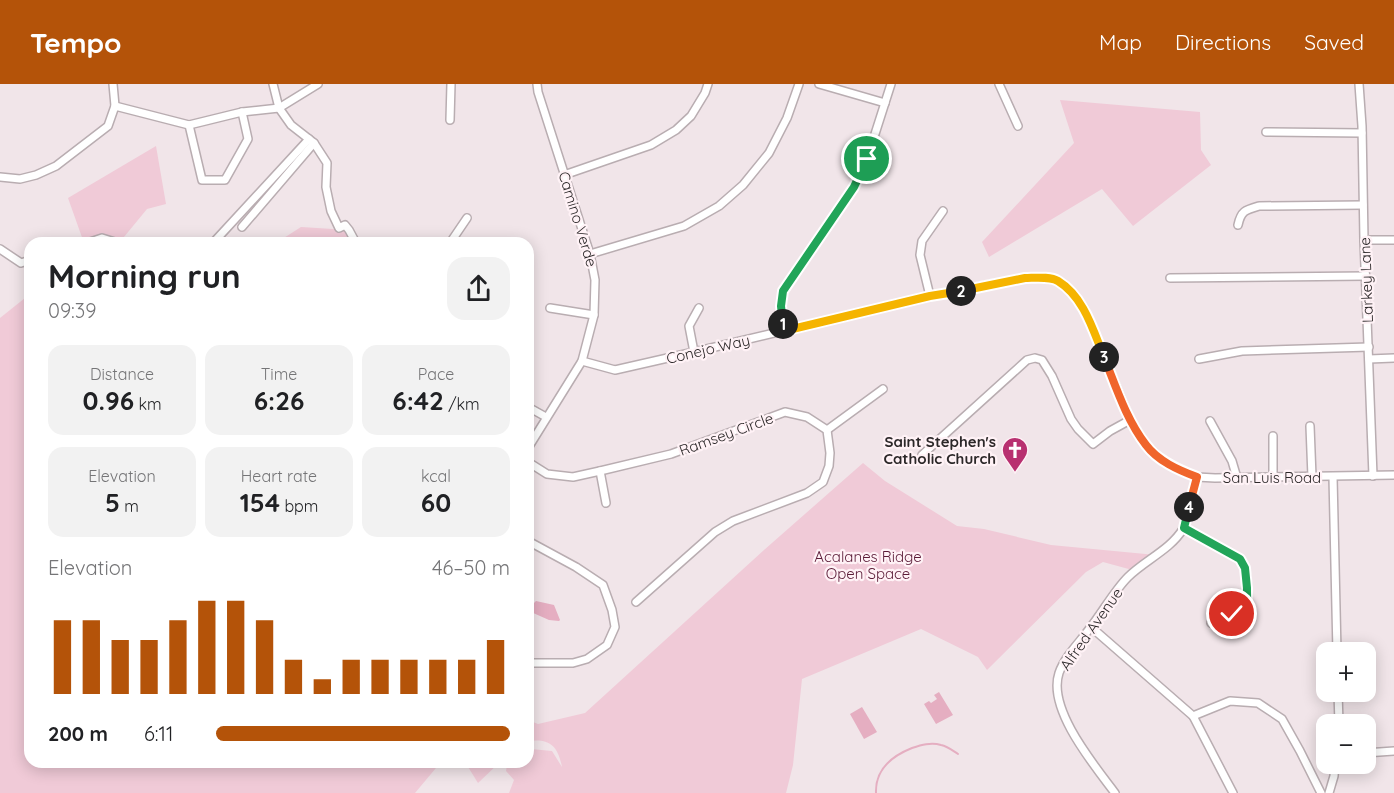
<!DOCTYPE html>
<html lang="en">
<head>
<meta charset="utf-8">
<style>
  body { margin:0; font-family:Quicksand,sans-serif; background:#f2f2f2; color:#202124; height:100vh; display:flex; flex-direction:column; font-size:22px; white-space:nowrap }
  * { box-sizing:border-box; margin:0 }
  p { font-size:20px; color:#757577 }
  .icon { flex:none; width:33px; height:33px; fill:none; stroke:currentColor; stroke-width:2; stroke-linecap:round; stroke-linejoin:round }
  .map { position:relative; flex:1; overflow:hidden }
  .side { position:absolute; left:24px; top:153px; width:510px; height:531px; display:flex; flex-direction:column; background:#fff; border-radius:18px; box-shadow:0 3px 15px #0003 }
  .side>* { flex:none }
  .buttons { position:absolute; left:1316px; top:558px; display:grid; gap:12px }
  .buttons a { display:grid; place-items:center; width:60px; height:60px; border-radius:12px; background:#fff; box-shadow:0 3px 15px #0003; font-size:30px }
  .pin { position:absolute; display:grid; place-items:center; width:51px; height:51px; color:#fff; margin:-26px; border:3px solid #fff; border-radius:50%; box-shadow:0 2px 6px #0007 }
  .km { position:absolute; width:30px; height:30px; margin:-15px; border-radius:50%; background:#222; color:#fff; font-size:16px; line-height:30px; text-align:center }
  .round { display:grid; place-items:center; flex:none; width:63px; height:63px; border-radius:18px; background:#f2f2f2 }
  .head { display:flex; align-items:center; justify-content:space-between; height:102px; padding:0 24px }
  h1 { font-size:33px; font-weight:800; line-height:45px }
  .figures { display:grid; grid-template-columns:repeat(3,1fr); gap:9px; height:102px; padding:6px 24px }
  .figures div { display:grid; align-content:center; border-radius:15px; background:#f2f2f2; text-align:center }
  .figures b { font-size:26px; font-weight:800 }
  .figures small { font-size:16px; font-weight:400 }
  .figures p { font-size:16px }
  .chart { height:168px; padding:12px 24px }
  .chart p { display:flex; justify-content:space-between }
  .chart svg { width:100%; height:108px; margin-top:6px; stroke:#b45309; stroke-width:6 }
  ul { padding:0 24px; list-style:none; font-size:20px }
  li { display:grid; grid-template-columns:96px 72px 1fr; align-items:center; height:45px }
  li i { height:15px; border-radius:8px; background:#b45309 }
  header { display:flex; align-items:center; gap:36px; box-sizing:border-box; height:84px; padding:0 30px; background:#b45309; color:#fff }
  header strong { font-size:28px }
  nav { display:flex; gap:33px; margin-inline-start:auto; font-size:21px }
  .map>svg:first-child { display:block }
  .green { fill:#f0cad7 }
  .water { fill:#e5aec1 }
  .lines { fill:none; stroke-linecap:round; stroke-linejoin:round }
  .stream { stroke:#e5aec1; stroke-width:2 }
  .street-casing { stroke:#b9adb1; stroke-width:10 }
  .street { stroke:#fff; stroke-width:7 }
  .split-1-casing { stroke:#fff; stroke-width:12 }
  .split-2-casing { stroke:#fff; stroke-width:12 }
  .split-3-casing { stroke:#fff; stroke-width:12 }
  .split-4-casing { stroke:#fff; stroke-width:12 }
  .split-5-casing { stroke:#fff; stroke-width:12 }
  .split-1 { stroke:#22a559; stroke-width:8 }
  .split-2 { stroke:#f5b400; stroke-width:8 }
  .split-3 { stroke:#f5b400; stroke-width:8 }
  .split-4 { stroke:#f0652b; stroke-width:8 }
  .split-5 { stroke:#22a559; stroke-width:8 }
  .labels { text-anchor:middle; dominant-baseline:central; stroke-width:4.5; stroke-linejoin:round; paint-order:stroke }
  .street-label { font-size:15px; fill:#2c2829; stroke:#fff2f6 }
  .poi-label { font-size:15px; font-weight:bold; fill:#2c2829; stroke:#fff2f6; text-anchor:end }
  .park-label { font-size:15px; fill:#5b1b37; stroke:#fff2f6 }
</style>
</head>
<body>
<header>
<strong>Tempo</strong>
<nav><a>Map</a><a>Directions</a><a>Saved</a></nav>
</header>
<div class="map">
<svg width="1394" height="709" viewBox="0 0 1394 709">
  <rect width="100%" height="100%" fill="#f1e5e9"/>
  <g class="green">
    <path d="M1060,16L1200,28L1201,66L1211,81L1133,142L1102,105L989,173L982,158L1074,59Z"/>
    <path d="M156,62L166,120L147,125L119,159H84L68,114Z"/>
    <path d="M301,143L349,146L356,159H276Z"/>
    <path d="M30,210V678H441L415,709H0V234Z"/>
    <path d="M863,379L885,397L957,442L984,445L1051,461L1156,471L1136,487L1103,478L1086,488L987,586L978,573L921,545L802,595L793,681L786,709H509L514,696L506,687L507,681L509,678H528V666L531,665L552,667L562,683C558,662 550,654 528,657V636L538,640L585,629L764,466Z"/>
    <path d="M465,678H500L478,699Z"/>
  </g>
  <g class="water">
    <path d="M536,517L554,521L560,536L559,537L549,536L531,528L530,523Z"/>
    <path d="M939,608L953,631L936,640L924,620L929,617L931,619L937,615L934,611Z"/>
    <path d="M862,623L877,648L864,655L850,630Z"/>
  </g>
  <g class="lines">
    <path class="stream" d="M876,709C875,685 892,672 912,664C921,661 931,658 941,661C947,662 952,666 958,670"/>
    <g class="street-casing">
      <g id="street">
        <path d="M113,0L115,22"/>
        <path d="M273,0L279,24L291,41L314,59L327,79L326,103L331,127L339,144L345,141L349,146L356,159"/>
        <path d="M819,0L885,19"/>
        <path d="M999,0L1018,42"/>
        <path d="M1359,0L1362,42L1364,156L1373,392"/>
        <path d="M450,36L451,0"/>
        <path d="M189,41L202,96H225L248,55L242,28"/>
        <path d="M1266,48L1362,49"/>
        <path d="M564,91L651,61L676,46L691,32L705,9L708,0"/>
        <path d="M0,93L20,95L36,91L56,82L108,42L115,22L189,41L242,28L279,24L318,0"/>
        <path d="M1238,141C1241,127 1245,126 1259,122L1363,121"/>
        <path d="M242,143L314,59"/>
        <path d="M1364,156H1394"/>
        <path d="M87,159L102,154L118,159"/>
        <path d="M213,159L309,55"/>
        <path d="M450,159L467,134"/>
        <path d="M0,165L21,179L30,176"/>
        <path d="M590,170L684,142L719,122L743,101L769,69L787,34L799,0"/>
        <path d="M1170,194L1366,192"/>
        <path d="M930,212L920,171L922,157L943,127"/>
        <path d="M550,224L594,231"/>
        <path d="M784,247L781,222L783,207L854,103L867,75L891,0"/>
        <path d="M694,268L689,242L699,224"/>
        <path d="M1199,275L1242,267L1369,263"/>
        <path d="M1369,275L1394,274"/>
        <path d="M582,277L615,286L694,268L930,212L1025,194C1034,194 1047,193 1055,196C1066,199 1077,216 1084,224L1130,336L1147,362L1164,377L1179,386L1197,393L1215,394L1394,391"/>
        <path d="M528,323L546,333"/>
        <path d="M1210,337L1232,377L1237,394"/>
        <path d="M1310,342L1312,393"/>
        <path d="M827,346L883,305"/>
        <path d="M1273,352V393"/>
        <path d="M528,364L582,277L594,231L595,196L590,170L538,8L537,0"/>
        <path d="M922,371L1027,276L1035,274L1042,276L1052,292L1071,335L1078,345L1093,360L1110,347L1130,336"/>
        <path d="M528,378L547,390L573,393L600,387L671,370L785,328L807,333L827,346L830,369L829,382L823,398L807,409L733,437L715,448L636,518"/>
        <path d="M600,387L606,419"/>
        <path d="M1333,393L1337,568"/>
        <path d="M1184,444L1240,475C1245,483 1246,488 1247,497C1250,526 1234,529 1211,539"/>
        <path d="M528,457L576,483L603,501L612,526L615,543L607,561L587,575L573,579H528"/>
        <path d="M1091,543L1193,632L1233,709"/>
        <path d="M1338,608L1339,640"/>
        <path d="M1193,632L1230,617L1258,619L1282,635L1300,667L1321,709"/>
        <path d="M1365,669L1394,667"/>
        <path d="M1115,709C1094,681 1047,625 1059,589C1065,572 1080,558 1090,544C1102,529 1114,507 1128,493C1145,476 1170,466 1183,445C1188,437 1194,404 1197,393"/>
        <path d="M1329,709L1334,692L1335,680"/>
      </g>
    </g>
    <use href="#street" class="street"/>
  </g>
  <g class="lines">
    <g class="split-1-casing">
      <path id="split-1" d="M783,240L781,222L783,207L854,103L867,75"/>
    </g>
    <g class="split-2-casing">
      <path id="split-2" d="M783,240L784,247L930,212L961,207"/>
    </g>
    <g class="split-3-casing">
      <path id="split-3" d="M961,207L1025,194C1034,194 1050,192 1058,197C1084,213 1093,246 1104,273"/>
    </g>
    <g class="split-4-casing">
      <path id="split-4" d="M1104,273C1116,303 1126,335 1146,361C1158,377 1178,386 1197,393L1189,423"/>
    </g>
    <g class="split-5-casing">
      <path id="split-5" d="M1189,423L1184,444L1240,475L1245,484L1247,504V515L1241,523L1232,530"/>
    </g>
    <use href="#split-1" class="split-1"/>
    <use href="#split-2" class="split-2"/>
    <use href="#split-3" class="split-3"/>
    <use href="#split-4" class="split-4"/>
    <use href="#split-5" class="split-5"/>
  </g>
  <defs>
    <g id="church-pin" transform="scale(1.35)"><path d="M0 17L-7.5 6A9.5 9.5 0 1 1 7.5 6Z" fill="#b83070" stroke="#fff2f6"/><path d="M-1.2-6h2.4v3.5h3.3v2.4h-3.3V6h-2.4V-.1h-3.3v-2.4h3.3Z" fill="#fff"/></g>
  </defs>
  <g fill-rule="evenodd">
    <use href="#church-pin" x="1015" y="366"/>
  </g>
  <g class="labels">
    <g class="street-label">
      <text transform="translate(578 135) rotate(73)">Camino Verde</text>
      <text transform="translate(1366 196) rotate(-92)">Larkey Lane</text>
      <text transform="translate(708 265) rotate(-13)">Conejo Way</text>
      <text transform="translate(726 350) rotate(-20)">Ramsey Circle</text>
      <text x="1272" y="393">San Luis Road</text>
      <text transform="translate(1091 545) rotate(-55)">Alfred Avenue</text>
    </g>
    <g class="poi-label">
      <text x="996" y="357">Saint Stephen's<tspan x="996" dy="17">Catholic Church</tspan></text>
    </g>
    <g class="park-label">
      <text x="868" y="472">Acalanes Ridge<tspan x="868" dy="17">Open Space</tspan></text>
    </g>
  </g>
</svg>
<div class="buttons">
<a>+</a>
<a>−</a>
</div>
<div class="pin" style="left:867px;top:75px;background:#1e9e55"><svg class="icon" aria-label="arrive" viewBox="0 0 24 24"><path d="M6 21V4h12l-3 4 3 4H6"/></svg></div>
<div class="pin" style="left:1232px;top:530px;background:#d93025"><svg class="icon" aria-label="check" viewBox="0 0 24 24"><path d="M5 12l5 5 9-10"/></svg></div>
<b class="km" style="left:783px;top:240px">1</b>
<b class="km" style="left:961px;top:207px">2</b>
<b class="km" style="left:1104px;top:273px">3</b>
<b class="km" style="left:1189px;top:423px">4</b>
<section class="side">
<div class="head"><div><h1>Morning run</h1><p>09:39</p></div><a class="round"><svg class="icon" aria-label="share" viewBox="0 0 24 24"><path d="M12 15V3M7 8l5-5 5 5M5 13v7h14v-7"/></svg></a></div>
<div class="figures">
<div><p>Distance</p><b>0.96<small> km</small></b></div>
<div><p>Time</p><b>6:26</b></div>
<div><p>Pace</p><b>6:42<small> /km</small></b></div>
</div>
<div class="figures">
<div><p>Elevation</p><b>5<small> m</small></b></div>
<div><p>Heart rate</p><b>154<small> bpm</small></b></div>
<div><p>kcal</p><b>60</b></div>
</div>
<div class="chart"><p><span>Elevation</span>46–50 m</p>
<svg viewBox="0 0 160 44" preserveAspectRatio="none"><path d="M5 44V14M15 44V14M25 44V22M35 44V22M45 44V14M55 44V6M65 44V6M75 44V14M85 44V30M95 44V38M105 44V30M115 44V30M125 44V30M135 44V30M145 44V30M155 44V22"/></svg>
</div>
<ul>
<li><b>200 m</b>6:11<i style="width:100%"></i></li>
</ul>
</section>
</div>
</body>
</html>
